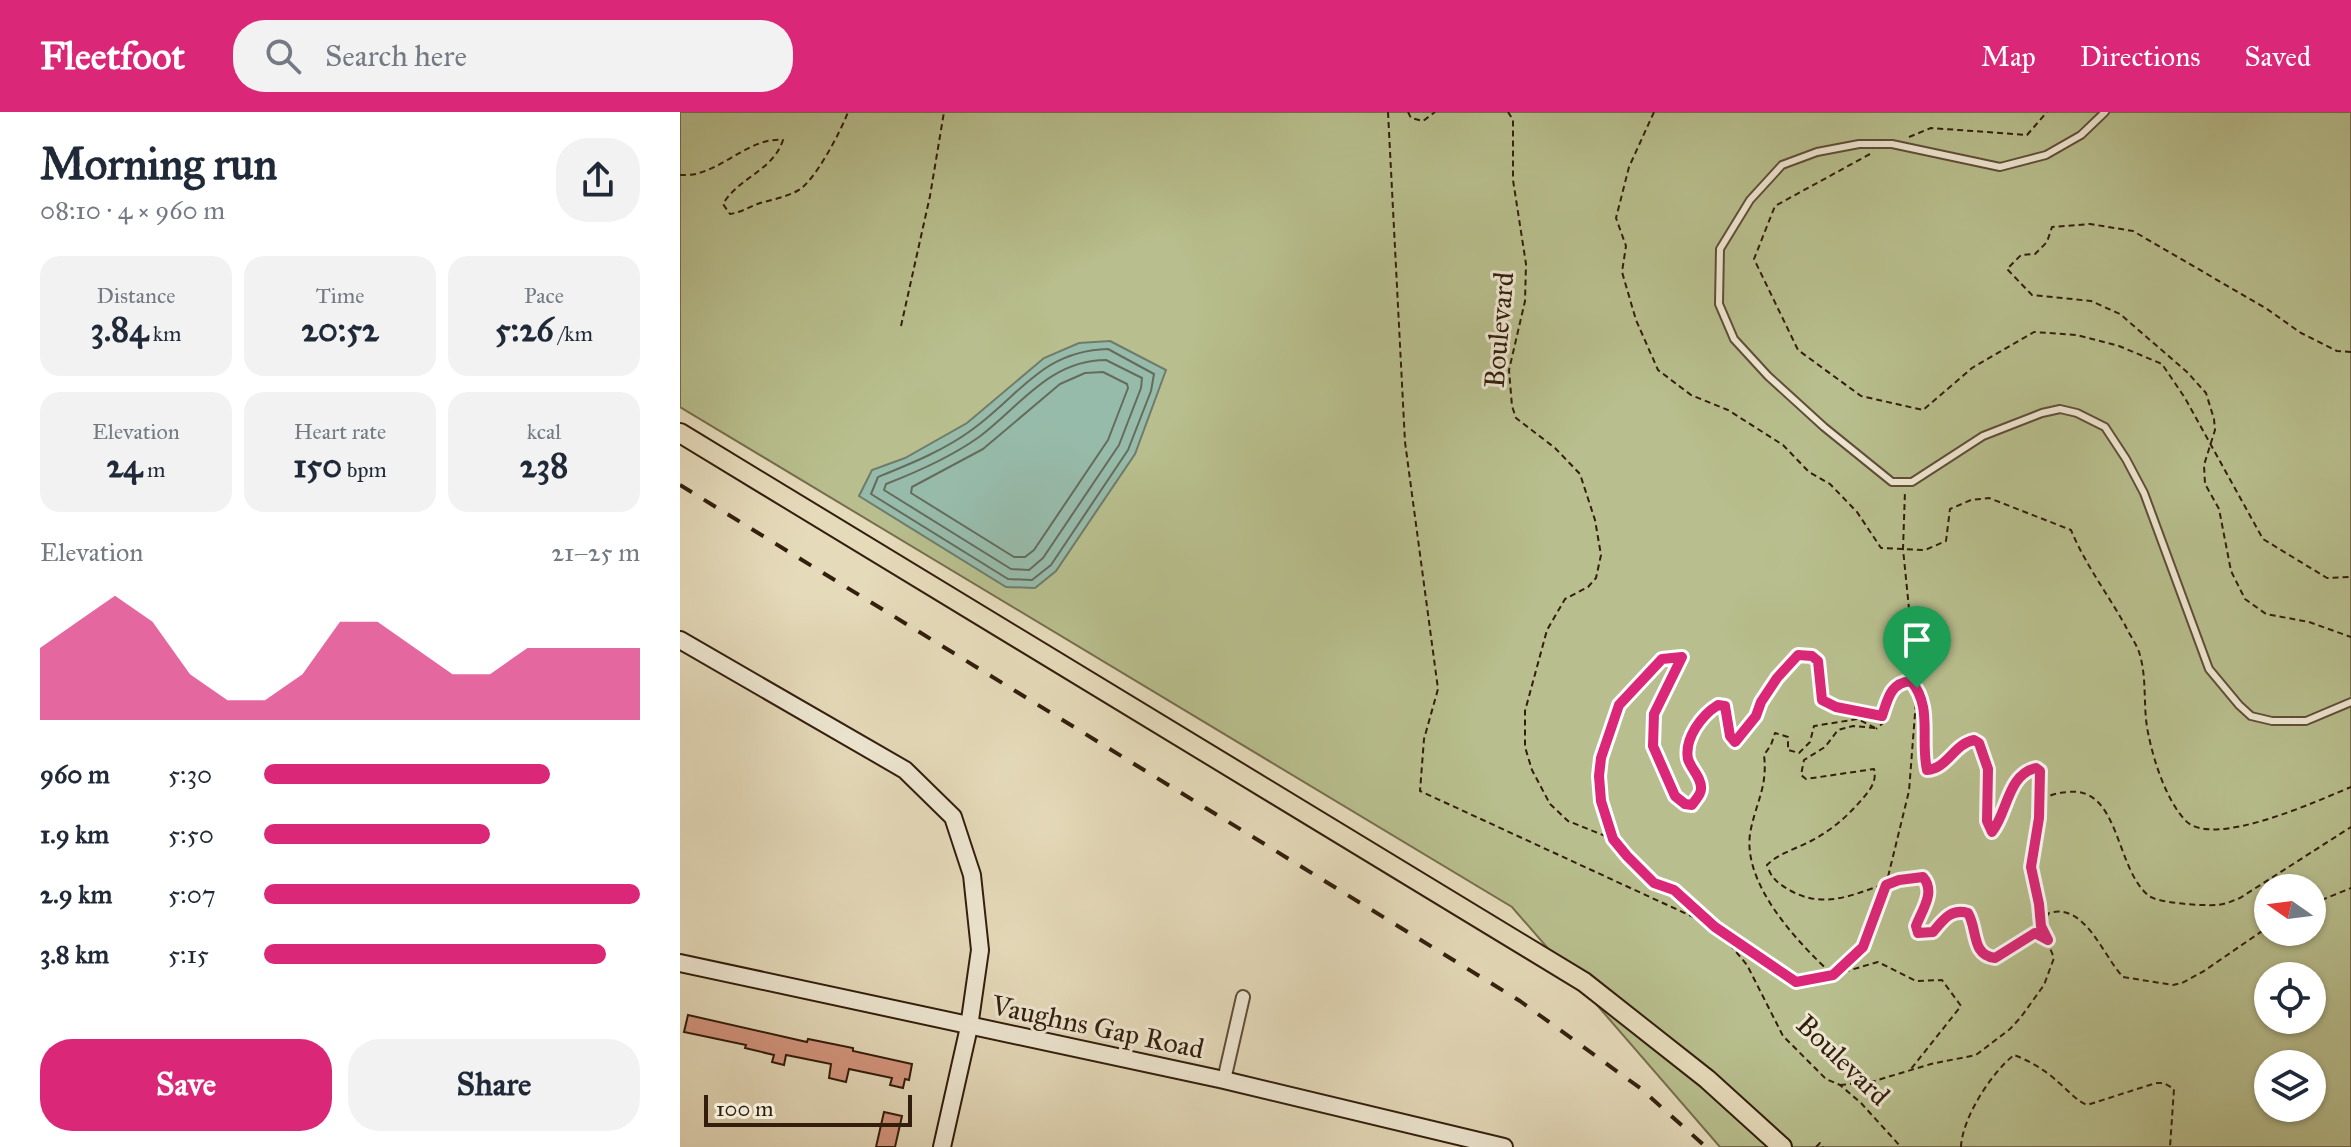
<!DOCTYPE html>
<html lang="en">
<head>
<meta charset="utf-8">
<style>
  body { margin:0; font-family:"IM FELL Great Primer",serif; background:#f2f2f3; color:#1f2937; height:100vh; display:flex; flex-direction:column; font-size:30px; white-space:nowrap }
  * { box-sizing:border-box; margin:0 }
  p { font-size:26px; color:#747a83 }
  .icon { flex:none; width:44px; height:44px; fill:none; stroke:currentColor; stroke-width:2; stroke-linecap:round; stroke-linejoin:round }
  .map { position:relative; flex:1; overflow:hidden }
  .drawer { display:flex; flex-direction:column; background:#fff; width:680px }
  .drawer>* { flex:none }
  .needle { width:52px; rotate:284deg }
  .tools { position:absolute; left:1574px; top:762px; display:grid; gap:16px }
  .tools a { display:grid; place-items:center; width:72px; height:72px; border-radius:50%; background:#fff; box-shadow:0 2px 6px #0004; font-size:40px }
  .scale { position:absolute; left:24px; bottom:20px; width:208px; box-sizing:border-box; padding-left:8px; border:4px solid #331e0d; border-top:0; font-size:22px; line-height:28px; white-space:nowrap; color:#331e0d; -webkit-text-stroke:6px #eee7d2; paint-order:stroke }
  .pin { position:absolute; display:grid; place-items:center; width:68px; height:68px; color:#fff; margin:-82px -34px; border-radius:50% 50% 50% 0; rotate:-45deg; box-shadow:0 0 8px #0007 }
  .pin .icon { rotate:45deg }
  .round { display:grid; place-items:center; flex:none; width:84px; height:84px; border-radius:32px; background:#f2f2f3 }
  .summary { display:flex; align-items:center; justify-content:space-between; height:136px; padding:0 40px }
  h1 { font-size:44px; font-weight:800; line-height:60px }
  .metrics { display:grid; grid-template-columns:repeat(3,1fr); gap:12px; height:136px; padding:8px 40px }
  .metrics div { display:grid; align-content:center; border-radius:20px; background:#f2f2f3; text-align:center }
  .metrics b { font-size:34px; font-weight:800 }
  .metrics small { font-size:22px; font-weight:400 }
  .metrics p { font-size:22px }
  .chart { height:224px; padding:16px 40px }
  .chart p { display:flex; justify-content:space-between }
  .chart svg { width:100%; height:144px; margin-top:8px; fill:#db2777; opacity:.7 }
  .action { display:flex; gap:16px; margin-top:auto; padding:16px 40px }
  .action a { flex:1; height:92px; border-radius:32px; background:#db2777; color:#fff; font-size:32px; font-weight:800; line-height:92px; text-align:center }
  .action a+a { background:#f2f2f3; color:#1f2937 }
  ul { padding:0 40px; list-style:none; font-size:26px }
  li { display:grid; grid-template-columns:128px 96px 1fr; align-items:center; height:60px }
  li i { height:20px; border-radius:10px; background:#db2777 }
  header { display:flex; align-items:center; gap:48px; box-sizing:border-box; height:112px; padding:0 40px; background:#db2777; color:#fff }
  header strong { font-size:38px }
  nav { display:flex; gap:44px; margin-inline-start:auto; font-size:28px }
  .search { width:560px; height:72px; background:#f2f2f3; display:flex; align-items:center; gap:20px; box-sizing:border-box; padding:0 28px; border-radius:32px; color:#747a83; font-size:30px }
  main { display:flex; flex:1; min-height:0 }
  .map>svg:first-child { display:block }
  .green { fill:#b8be8d; stroke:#766e4d; stroke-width:2; fill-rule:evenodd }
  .water { fill:#97bbaa; stroke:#6f7c6b; stroke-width:2 }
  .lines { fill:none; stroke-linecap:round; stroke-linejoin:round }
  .shore { stroke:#656c5c; stroke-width:2 }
  .building { fill:#d4967f; stroke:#331e0d; stroke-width:2 }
  .lane-casing { stroke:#604d38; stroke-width:10 }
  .street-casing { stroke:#604d38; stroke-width:16 }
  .secondary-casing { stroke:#331e0d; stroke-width:20 }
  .primary-casing { stroke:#331e0d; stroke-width:22 }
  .path { stroke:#331e0d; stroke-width:2; stroke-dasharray:6 4; stroke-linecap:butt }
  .lane { stroke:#eee7d2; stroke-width:6 }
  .street { stroke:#eee7d2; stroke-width:12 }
  .secondary { stroke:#eee7d2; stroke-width:16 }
  .primary { stroke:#e5daba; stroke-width:18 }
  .rail { stroke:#331e0d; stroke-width:4; stroke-dasharray:14 14; stroke-linecap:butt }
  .route-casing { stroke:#fff; stroke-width:16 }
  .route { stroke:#db2777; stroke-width:10 }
  .labels { text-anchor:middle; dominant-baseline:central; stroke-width:6; stroke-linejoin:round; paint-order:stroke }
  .street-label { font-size:28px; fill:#331e0d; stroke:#eee7d2 }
</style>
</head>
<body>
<header>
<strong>Fleetfoot</strong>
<div class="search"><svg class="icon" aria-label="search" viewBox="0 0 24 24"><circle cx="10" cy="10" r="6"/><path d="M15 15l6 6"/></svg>Search here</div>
<nav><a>Map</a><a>Directions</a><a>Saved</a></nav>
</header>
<main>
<section class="drawer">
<div class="summary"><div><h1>Morning run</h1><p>08:10 · 4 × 960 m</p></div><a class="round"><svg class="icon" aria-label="share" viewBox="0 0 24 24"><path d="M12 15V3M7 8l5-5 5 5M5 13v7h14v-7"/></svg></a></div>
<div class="metrics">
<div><p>Distance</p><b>3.84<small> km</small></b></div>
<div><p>Time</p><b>20:52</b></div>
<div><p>Pace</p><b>5:26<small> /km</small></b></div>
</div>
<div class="metrics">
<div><p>Elevation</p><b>24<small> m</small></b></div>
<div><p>Heart rate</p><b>150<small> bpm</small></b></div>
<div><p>kcal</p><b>238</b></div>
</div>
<div class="chart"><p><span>Elevation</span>21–25 m</p>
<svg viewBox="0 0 160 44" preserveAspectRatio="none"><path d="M0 44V22L10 14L20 6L30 14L40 30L50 38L60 38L70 30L80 14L90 14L100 22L110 30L120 30L130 22L140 22L150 22L160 22V44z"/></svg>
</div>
<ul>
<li><b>960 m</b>5:30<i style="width:76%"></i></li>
<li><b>1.9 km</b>5:50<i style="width:60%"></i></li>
<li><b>2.9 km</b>5:07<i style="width:100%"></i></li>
<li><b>3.8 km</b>5:15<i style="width:91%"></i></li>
</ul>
<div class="action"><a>Save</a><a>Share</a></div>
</section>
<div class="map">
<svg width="1671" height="1035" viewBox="0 0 1671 1035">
  <rect width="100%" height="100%" fill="#e5daba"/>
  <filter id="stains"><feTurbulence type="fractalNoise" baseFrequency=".0025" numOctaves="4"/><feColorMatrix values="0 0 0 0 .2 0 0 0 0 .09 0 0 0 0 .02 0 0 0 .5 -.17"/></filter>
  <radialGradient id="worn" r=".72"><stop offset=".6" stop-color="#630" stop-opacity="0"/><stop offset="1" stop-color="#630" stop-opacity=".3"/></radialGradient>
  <path class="green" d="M0,0H1671V1035H1040L832,795L0,295ZM1588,776H1632V820H1588ZM1588,864H1632V908H1588ZM1588,952H1632V996H1588Z"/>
  <path class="water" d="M430,229L486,258L455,342L376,459L355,476L326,475L179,384L192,358L225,346L287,311L364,246L399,231Z"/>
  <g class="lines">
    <g class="shore">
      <path d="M428,237L474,262L471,279L448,338L371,453L352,468L328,467L191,382L198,365C230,352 265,338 293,317C341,282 362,239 428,237Z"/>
      <path d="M426,248L462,266L461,276L439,333L363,446L349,458L331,457L204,378L206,372C237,360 271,345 299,325C340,294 370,248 426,248Z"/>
      <path d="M405,261L423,260L447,272L448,276L428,328L354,438L345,445H334L231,381L232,375L303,337L380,272Z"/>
    </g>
  </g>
  <g class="building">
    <path d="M8,903L127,930L128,927L173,936V939L232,952L229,968L225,967L223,976L210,973L212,966L169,957L166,970L149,966L151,952L106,943L104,953L92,950L94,943L65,936L66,933L4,920Z"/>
    <path d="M204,1000L222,1004L215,1035H196Z"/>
  </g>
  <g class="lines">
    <g class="lane-casing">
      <path id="lane" d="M1425,0L1401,23L1366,43L1320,55L1212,32H1179L1137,40L1102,53L1070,88L1040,137L1039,192L1054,227L1088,264L1144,315L1212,370H1232L1303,324L1362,301L1380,297L1397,301L1425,315L1446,347L1464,381L1529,557L1559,593L1571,604L1592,609H1626L1671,590"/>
    </g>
    <g class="street-casing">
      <path id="street" d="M544,968L563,885"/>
    </g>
    <g class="secondary-casing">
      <g id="secondary">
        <path d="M0,528L225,658L273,705L292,763L300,838L289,915L262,1035"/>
        <path d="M0,851L544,968L824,1035"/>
      </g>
    </g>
    <g class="primary-casing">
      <path id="primary" d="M0,321L904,870L1027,967L1102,1035"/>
    </g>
    <g class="path">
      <path d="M708,0L725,330L758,577L744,627L740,679L1035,815L1116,870L1153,863L1183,835L1206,773L1229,679L1237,576L1223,437L1225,379"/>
      <path d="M728,0L731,6L743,9L755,0"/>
      <path d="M828,0L833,8V68L846,152L845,189L829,258L832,294L836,306L875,336L900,362L915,408L921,443L916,466L908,475L885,487L867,518L845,599V635L852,658L870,692L888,709L933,727L947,744L974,771L994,778L1033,812"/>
      <path d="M974,0L949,55L936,106L946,134L942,160L956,208L978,258L1011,283L1048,298L1103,333L1129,360L1150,372L1177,400L1201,436L1245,438L1266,429L1270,397L1291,388L1309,386L1391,418C1405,452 1427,481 1445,513C1449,522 1456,531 1459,540C1468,567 1462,598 1469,625C1474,650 1487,689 1505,708C1532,738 1639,688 1671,675"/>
      <path d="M1229,25L1251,16L1347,23L1367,0"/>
      <path d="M1190,42L1095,94L1074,147L1118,238L1181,284L1243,298L1292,256L1354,220L1397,223L1439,234L1482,252L1505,286L1583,427L1647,466L1671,465"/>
      <path d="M0,63C6,63 14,63 19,61C48,53 73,25 103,28C93,59 59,65 43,92L50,102C62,100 69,95 80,91C92,88 106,85 117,79C134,71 161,19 168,0"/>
      <path d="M221,214L250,84L264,0"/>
      <path d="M1671,240L1657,239L1621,221L1587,197L1453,119L1410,112L1372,115L1367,130L1355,142L1341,143L1327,157L1352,183L1411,189L1440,202L1507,260L1526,281L1534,307L1535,318L1524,353L1525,372L1539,397L1551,459L1565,487L1586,502L1629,510L1671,525"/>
      <path d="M1202,602C1209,585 1211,571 1231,569C1253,595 1240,627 1247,658C1267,656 1274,632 1294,628L1299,631L1308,657L1307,709L1312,720C1328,700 1327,663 1356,656L1360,659L1359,688"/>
      <path d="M1195,616L1173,614L1158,618L1145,635L1124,648L1121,663L1126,667L1194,657C1197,668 1191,677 1184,685C1169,703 1152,718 1131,729C1116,737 1099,741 1087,753C1092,768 1098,771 1111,779C1150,800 1182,777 1219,768C1227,766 1235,766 1243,765C1256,780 1242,798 1236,814L1238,821L1253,820C1263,808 1271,796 1288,801C1298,818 1291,843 1315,846L1355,821L1365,827"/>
      <path d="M1195,616L1178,607L1134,614L1130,630L1119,641L1108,638V625L1095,621L1091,633L1084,643C1088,676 1075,692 1070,722C1063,773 1118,831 1153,863L1198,850L1236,869L1262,868L1281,894L1231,957"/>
      <path d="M933,726L921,689L919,664L921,646L939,593L982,547L1002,545L974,602L973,634L995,684L1005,692L1012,693C1015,688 1021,683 1021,677C1022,666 1011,657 1008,647C1004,626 1022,603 1038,593L1045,594L1050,624L1055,630L1076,604L1081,590L1097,566L1118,543L1132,544L1138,549L1142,588L1156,595L1202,604L1203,611L1196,617"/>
      <path d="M1632,792L1671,776"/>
      <path d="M1361,814L1369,801C1405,790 1423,844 1443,865L1493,873L1502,871L1524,859L1588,815"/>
      <path d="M1037,817L1067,853L1103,924L1146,967L1160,973L1181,991L1221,1035"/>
      <path d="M1160,973L1191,970L1251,952L1296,943L1330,917L1341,905L1364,873L1374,846L1361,814L1359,792L1352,766L1359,690C1368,683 1376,681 1388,680C1440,674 1435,757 1469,784C1478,791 1524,794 1536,793C1544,793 1552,789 1560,786L1671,715"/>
      <path d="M1136,1035L1140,1031L1143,1035"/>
      <path d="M1281,1035C1282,1006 1312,960 1334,943C1348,948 1367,959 1378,970C1389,979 1394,987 1407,993L1476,971H1484L1494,977L1490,1035"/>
    </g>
    <use href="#lane" class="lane"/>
    <use href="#street" class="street"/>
    <use href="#secondary" class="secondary"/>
    <use href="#primary" class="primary"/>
    <path class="rail" d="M0,373L840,889L960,976L1026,1035"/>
  </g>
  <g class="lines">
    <g class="route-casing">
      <path id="route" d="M1118,543L1132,544L1138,549L1142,588L1156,595L1202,604C1208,587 1210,571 1231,569C1253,595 1240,627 1247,658C1267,657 1274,632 1294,628L1299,631L1308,657L1307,709L1312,720C1328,700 1327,663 1356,656L1360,659L1359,706L1351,755L1359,792L1361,814L1368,828L1355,821L1315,846C1291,843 1298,818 1288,801C1271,796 1263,808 1253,820L1238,821L1236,814C1242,798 1256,780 1243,765L1219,768L1206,773L1183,835L1153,863L1116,870L1035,815L994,778L974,771L947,744L933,727L921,689L919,664L921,646L939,593L982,547L1002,545L974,602L973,634L995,684L1005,692L1012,693C1015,688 1021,683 1021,677C1022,666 1011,657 1008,647C1004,626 1022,603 1038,593L1045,594L1050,624L1055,630L1076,604L1081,590L1097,566Z"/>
    </g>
    <use href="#route" class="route"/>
  </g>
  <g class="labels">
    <g class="street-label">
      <text transform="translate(819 218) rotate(-85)">Boulevard</text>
      <text transform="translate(418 915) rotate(12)">Vaughns Gap Road</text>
      <text transform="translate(1163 948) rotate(44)">Boulevard</text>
    </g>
  </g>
  <rect width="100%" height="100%" filter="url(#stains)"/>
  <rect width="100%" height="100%" fill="url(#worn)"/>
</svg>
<div class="tools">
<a><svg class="needle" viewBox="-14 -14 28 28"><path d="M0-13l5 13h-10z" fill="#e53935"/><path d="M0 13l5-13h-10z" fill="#747a83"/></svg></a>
<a><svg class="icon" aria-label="locate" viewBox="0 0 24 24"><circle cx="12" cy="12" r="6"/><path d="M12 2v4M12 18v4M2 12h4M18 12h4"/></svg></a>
<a><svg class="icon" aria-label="layers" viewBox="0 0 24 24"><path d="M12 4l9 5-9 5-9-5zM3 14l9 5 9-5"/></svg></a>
</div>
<div class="scale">100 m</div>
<div class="pin" style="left:1237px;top:576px;background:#1e9e55"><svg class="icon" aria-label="arrive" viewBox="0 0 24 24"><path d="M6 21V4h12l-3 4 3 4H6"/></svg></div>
</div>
</main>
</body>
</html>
